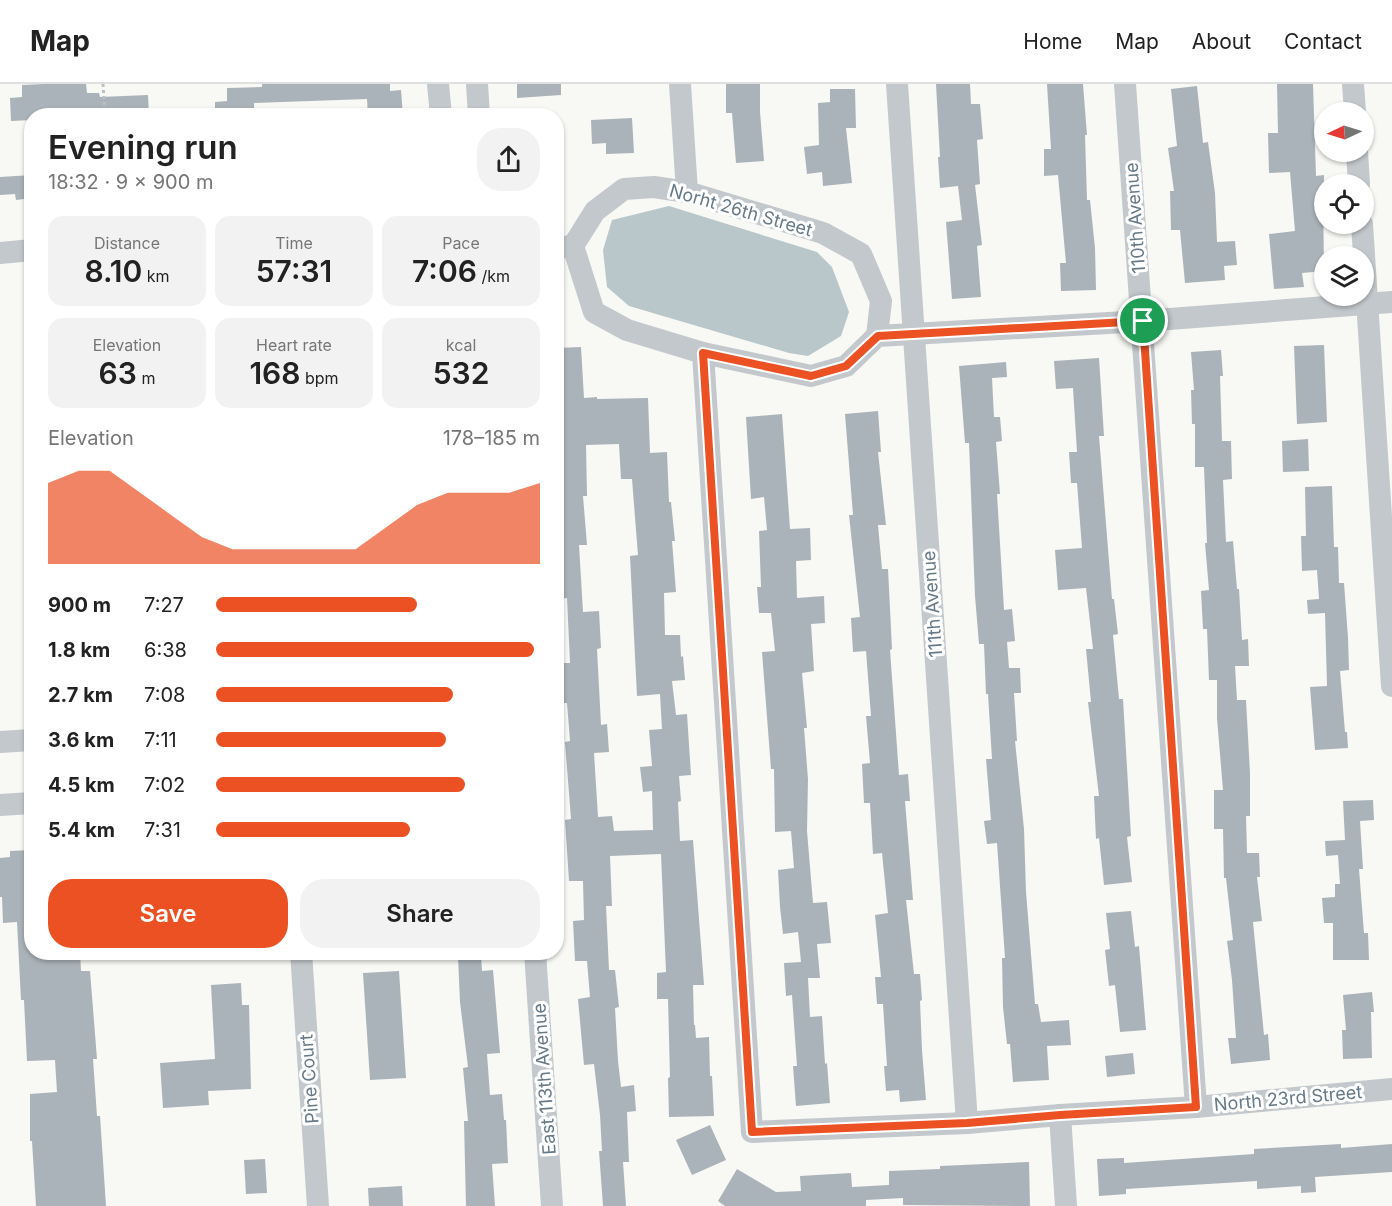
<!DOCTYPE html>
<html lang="en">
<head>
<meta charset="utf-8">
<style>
  body { margin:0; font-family:Inter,sans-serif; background:#f2f2f2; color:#222; height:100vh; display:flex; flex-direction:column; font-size:22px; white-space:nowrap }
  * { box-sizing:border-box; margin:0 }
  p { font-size:20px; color:#767676 }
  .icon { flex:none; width:33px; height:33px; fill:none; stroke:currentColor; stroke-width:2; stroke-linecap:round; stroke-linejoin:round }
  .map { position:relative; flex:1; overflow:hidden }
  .details { position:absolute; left:24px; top:24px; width:540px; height:852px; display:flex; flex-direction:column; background:#fff; border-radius:24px; box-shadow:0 2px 4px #0004 }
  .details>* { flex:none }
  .needle { width:39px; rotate:266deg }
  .controls { position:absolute; left:1314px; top:18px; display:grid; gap:12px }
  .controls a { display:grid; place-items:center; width:60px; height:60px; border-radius:50%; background:#fff; box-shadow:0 2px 4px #0004; font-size:30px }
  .pin { position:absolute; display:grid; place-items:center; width:51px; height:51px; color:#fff; margin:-26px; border:3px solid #fff; border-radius:50%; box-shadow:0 2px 6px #0007 }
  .round { display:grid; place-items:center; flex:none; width:63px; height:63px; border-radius:24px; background:#f2f2f2 }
  .overview { display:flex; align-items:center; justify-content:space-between; height:102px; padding:0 24px }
  h1 { font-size:33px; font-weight:600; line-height:45px }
  .metrics { display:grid; grid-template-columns:repeat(3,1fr); gap:9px; height:102px; padding:6px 24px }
  .metrics div { display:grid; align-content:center; border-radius:15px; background:#f2f2f2; text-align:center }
  .metrics b { font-size:30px; font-weight:600 }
  .metrics small { font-size:16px; font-weight:400 }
  .metrics p { font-size:16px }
  .chart { height:168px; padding:12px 24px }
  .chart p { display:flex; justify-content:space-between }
  .chart svg { width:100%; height:108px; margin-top:6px; fill:#eb5123; opacity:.7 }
  .action { display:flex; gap:12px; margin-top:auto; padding:12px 24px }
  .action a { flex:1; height:69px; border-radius:24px; background:#eb5123; color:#fff; font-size:24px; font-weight:600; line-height:69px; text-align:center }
  .action a+a { background:#f2f2f2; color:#222 }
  ul { padding:0 24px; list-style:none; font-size:20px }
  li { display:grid; grid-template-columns:96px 72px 1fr; align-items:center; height:45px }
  li i { height:15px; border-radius:8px; background:#eb5123 }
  header { display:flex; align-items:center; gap:36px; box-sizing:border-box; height:84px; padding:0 30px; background:#fff; border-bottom:2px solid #e0e0e0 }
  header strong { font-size:28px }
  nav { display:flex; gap:33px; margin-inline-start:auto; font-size:21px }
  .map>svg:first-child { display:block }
  .water { fill:#b9c7ca }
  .building { fill:#aab3b9; fill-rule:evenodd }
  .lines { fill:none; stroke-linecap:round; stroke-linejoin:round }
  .path { stroke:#bdc0c3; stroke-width:3; stroke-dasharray:3 3; stroke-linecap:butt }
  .street { stroke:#c3c8cc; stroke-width:22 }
  .route-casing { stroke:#fff; stroke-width:12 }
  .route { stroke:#eb5123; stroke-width:8 }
  .labels { text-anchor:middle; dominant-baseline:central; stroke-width:6; stroke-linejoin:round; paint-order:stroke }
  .street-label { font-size:18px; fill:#667988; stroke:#fff }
</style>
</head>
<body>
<header>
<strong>Map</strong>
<nav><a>Home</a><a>Map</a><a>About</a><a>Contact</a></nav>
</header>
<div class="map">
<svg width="1392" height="1122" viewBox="0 0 1392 1122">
  <rect width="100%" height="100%" fill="#f8f8f5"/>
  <path class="water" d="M669,122L817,168L832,183L849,228L841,252L808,272L789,269L629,222L607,203L603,166L612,136Z"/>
  <g class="building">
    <path d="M44,0H86L87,9H99L100,13L148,11L149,32H32V36L11,37L10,14L22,13V1Z"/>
    <path d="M262,0H390V7L401,6L403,32H368L367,15L254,19V32H215V18L227,17V4L262,3Z"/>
    <path d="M517,0H561V11L517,14Z"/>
    <path d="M726,0H760V28L764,77L736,79L732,29H726Z"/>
    <path d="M936,0H970L971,20H980L983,55L977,56L980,100L975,101L982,161L977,162L981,213L952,215L946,138L962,136L958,102L940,104L938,73H940Z"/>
    <path d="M1047,0H1083L1087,51H1085L1087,116H1090L1095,164L1096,206L1061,207L1060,179H1066L1058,91L1044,92V65H1051Z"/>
    <path d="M1277,0H1313L1316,92L1324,91V106H1323L1324,187L1302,189L1304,203L1274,205L1269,150L1295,147L1290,88L1269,89L1268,49H1278Z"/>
    <path d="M1197,2L1203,59L1208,58L1215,109L1217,158L1235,157L1237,181L1224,182L1225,196L1185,199L1180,146H1171L1170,107H1174L1168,64L1177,62L1171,5Z"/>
    <path d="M830,5H855L856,44H846L852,99L823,102L822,88L807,90L804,63L819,61L818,19L830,18Z"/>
    <path d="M632,34L634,69L606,70V59L592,60L591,36Z"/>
    <path d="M32,91V114L16,116L15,110L0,111V93Z"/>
    <path d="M1324,261L1327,338L1297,340L1294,262Z"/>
    <path d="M581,263L584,314L597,313V315L648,314L650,369L667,368L669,418H671L675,457H672L676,508L664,509L665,551H680L681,573L683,572L685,596L672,597L676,631L687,630L691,691L679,692L681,717L678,718L680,757L693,756L704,901H693L694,941H695L696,954L709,953L710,992H712L714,1032L669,1033L668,994L670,993L668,915H657V889L666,888L661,770L610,772L612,822H606L609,886H615L619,923L615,924L618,977L621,1003L634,1001L636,1027L627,1028L629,1078H623L626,1122H603L599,1067H602L600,1031L594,980L584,981L578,915L590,913L587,877H575L573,837L584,836L583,797H569L565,736L571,735L565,658L570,657L567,619H556V579H570L567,514L559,515L557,475H561L556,437V264ZM619,360L621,395H632L638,471L630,472L637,612L660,610L662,645L649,646L652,682L640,683L643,708L652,707L653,746L614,747L612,732L598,733L594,669L609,668L607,640L601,641L597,565L601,564L599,527L583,528L579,461H587L583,412H587L586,361Z"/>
    <path d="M1221,266L1223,292H1220L1222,357H1231L1232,395L1223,396L1226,458L1233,457L1237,505H1239L1242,556L1248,555L1249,582H1235L1237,616H1246L1250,689V732H1246L1247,769H1259L1260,793H1257L1262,837L1253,838L1264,951L1268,950L1270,976L1231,980L1228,954H1236L1232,896L1227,857L1233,856L1226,794H1224L1223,745H1214V706H1223L1217,634V596H1209L1207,545H1203L1201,507L1209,506L1205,459H1207L1204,383H1195V340H1192L1191,306H1194L1191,268Z"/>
    <path d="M1099,274L1104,352H1099L1112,515H1114L1118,550L1113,551L1119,615H1123L1131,752L1127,753L1132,798L1104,801L1099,754L1096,755L1094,712H1099L1088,618H1091L1086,565H1093L1086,504L1058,506L1055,466L1082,464L1077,399H1071L1069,368H1077L1073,304L1056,305L1054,277Z"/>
    <path d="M1006,278L1007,293L992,294L994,333H1000L1002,357L996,358L1000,410H997L1004,526L1012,525L1015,557L1007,558L1009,584H1020L1021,609H1014L1017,657H1015L1024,745L1026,808L1035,920H1038L1041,938L1069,936L1071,961L1047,962L1049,996L1013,998L1010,960H1007L1003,923L1002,874H1005L997,759L987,760L984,737L991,736L986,675H992L988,610H986L984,560H979L975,512L969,359H965L959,282Z"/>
    <path d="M878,327L881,368H878L886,441H878L882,485H888L892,565L890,566L899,691L908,690L910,717H905L913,816H906L914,890H920L922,916L920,917L922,966L926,1016L900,1018L899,1006L886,1007L884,982H887L883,920H877L875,893H881L875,831L888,829L882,769L873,770L870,719H864L862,680L870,679L866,632H871L866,567L853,568L851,534L860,533L849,431H853L845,330Z"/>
    <path d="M782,330L790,445L810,444L811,476L796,477L797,514L824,512L825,539L811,540L814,587L802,589L807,644H804L808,695L807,747L813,819L827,818L831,859L817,860L820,894H808L810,933L822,932L825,980L827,979L830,1019L796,1022L793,982H797L792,911L786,912L784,879L801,878L798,848L783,850L780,823L778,786L794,784L791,747L775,748L774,685H771L762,568L775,567L771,529H759L757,503H761L759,447L767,446L764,413L751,415L746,333Z"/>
    <path d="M1308,355L1309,387L1283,388L1282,357Z"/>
    <path d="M1332,402L1334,463H1338L1339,499H1344L1348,554L1349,586L1340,587L1345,648H1347L1348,664L1315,666L1310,603L1327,602L1325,529L1308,530L1307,516L1319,515L1317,486L1302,487L1301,452H1306L1305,403Z"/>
    <path d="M1373,716L1374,736L1360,737L1363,785H1359L1364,849H1368L1369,876H1333V839H1324L1322,814L1335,813V800H1340L1338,771L1326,772L1325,757L1345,756L1343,717Z"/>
    <path d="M32,766V868H80L81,887H90L97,975H93L97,1032H100L106,1122H36L32,1057H30V1010L57,1008L55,976L27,977L24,916H21L17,838L3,839L2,813H0V774L10,773V767Z"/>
    <path d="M1131,827L1135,863L1139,862L1146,946L1120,948L1115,901L1109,902L1105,866L1110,865L1106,829Z"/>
    <path d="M481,871L482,887L493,886L500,969L487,970L490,1011L502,1010L504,1036H506L508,1079L492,1080L495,1122H466L464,1037H468L463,984L468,983L460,918L458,873Z"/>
    <path d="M399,887L406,994L370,996L363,889Z"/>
    <path d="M241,899L242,921H249L251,1005L208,1007L209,1021L163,1024L160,979L215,975L211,901Z"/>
    <path d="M1372,908L1374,928H1371L1372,974L1343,975L1342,946H1346L1343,911Z"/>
    <path d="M1133,969L1135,990L1107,993L1105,972Z"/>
    <path d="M710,1041L726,1076L692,1091L676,1056Z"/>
    <path d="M1341,1060V1064L1392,1060V1088L1315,1093L1316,1108L1301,1109V1102L1257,1105V1097L1126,1105V1110L1099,1112L1097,1075L1124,1074V1079L1254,1070V1065Z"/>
    <path d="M265,1075L267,1109L246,1110L244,1076Z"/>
    <path d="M1029,1078L1030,1122L903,1121V1114L866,1116V1122H725L718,1117L737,1085L776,1108L801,1107L800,1092L851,1089L852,1103L889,1101V1087L940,1085V1082Z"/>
    <path d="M402,1102L403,1122H369L368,1104Z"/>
  </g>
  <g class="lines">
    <path class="path" d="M103,0L105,32"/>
    <g class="street">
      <path d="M438,0L441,32"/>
      <path d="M477,0L479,32"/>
      <path d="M680,0L687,108"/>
      <path d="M897,0L967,1039"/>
      <path d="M1125,0L1196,1023"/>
      <path d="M1353,0L1355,28"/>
      <path d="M1357,68L1359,100"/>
      <path d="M1362,140L1392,602"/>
      <path d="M573,162L594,228L627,246L703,269L811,292L846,282L877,252L1143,237L1392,218"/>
      <path d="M556,164L573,162L595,127L624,105L654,103L687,108L823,149L861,170L881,217L877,252"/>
      <path d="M0,169L32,166"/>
      <path d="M703,269L752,1048L967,1039L1060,1031L1196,1023L1392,1005"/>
      <path d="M0,658L32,656"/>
      <path d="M0,721L32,719"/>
      <path d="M301,868L318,1122"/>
      <path d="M535,868L552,1122"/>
      <path d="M1060,1031L1066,1122"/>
    </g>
  </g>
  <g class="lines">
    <g class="route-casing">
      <path id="route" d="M1143,237L1196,1023L1060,1031L967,1039L752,1048L703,269L811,292L846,282L878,252Z"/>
    </g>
    <use href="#route" class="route"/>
  </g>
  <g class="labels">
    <g class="street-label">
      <text transform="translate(741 126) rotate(16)">Norht 26th Street</text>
      <text transform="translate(1135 134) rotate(-94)">110th Avenue</text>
      <text transform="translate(932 520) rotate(-94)">111th Avenue</text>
      <text transform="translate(309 995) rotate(-94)">Pine Court</text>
      <text transform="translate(544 995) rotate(-94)">East 113th Avenue</text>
      <text transform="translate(1288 1014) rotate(-5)">North 23rd Street</text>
    </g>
  </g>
</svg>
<div class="controls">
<a><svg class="needle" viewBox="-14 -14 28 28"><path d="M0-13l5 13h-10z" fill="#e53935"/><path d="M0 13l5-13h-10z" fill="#767676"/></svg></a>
<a><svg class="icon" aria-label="locate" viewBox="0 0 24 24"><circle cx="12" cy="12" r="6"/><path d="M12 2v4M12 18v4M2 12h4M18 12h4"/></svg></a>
<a><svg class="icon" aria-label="layers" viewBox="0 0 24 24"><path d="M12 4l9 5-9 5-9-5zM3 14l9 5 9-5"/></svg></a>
</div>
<div class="pin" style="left:1143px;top:237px;background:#1e9e55"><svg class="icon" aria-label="arrive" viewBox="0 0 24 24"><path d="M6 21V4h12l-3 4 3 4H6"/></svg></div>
<section class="details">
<div class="overview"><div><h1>Evening run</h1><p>18:32 · 9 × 900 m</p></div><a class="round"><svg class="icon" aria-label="share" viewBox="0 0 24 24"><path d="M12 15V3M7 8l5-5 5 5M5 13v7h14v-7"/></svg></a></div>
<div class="metrics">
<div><p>Distance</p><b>8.10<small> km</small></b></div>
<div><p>Time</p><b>57:31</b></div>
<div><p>Pace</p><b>7:06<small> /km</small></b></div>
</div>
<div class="metrics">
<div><p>Elevation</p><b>63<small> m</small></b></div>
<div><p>Heart rate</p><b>168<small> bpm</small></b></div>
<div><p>kcal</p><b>532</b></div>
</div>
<div class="chart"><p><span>Elevation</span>178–185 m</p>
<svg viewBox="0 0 160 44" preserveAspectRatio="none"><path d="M0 44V11L10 6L20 6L30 15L40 24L50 33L60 38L70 38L80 38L90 38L100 38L110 29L120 20L130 15L140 15L150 15L160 11V44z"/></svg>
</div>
<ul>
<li><b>900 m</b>7:27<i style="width:62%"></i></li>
<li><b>1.8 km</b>6:38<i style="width:98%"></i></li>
<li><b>2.7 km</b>7:08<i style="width:73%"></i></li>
<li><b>3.6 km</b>7:11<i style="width:71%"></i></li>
<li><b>4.5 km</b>7:02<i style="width:77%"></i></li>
<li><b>5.4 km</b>7:31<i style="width:60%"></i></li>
</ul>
<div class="action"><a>Save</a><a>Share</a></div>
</section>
</div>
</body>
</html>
